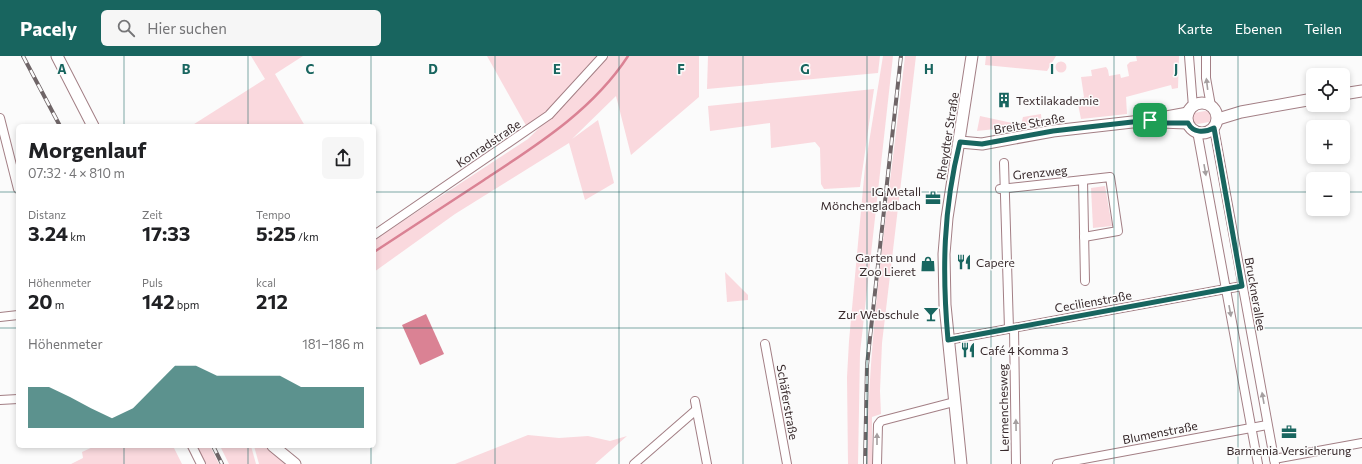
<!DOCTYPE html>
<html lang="de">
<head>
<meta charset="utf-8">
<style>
  body { margin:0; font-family:Commissioner,sans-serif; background:#f6f6f6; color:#202124; height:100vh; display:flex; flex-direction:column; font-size:15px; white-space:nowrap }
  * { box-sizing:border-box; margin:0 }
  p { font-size:13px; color:#757577 }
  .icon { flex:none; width:22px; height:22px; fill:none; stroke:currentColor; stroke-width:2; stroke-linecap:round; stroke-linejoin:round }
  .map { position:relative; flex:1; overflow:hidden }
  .sheet { position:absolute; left:16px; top:68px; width:360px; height:324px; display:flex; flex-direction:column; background:#fff; border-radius:6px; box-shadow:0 2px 6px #0003 }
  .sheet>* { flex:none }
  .tools { position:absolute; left:1306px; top:12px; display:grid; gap:8px }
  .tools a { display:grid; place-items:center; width:44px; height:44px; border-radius:6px; background:#fff; box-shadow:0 2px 6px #0003; font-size:20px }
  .pin { position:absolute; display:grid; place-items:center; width:34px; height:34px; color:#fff; margin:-17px; border-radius:8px; box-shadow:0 2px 6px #0006 }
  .round { display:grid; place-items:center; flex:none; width:42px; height:42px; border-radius:6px; background:#f6f6f6 }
  .headline { display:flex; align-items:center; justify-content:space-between; height:68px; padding:0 12px }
  h1 { font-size:22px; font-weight:700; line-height:30px }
  .stats { display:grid; grid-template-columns:repeat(3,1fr); gap:6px; height:68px; padding:4px 12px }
  .stats div { display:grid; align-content:center }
  .stats b { font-size:20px; font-weight:700 }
  .stats small { font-size:11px; font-weight:400 }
  .stats p { font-size:11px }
  .chart { height:112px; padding:8px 12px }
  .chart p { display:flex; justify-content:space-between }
  .chart svg { width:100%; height:72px; margin-top:4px; fill:#18655f; opacity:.7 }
  header { display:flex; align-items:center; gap:24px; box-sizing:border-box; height:56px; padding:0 20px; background:#18655f; color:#fff }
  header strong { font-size:19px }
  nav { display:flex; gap:22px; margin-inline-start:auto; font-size:14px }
  .search { width:280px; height:36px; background:#f6f6f6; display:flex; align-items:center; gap:10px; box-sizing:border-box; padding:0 14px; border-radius:6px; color:#757577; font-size:15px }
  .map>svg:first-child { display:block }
  .green { fill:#fad9de }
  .water { fill:#da8294 }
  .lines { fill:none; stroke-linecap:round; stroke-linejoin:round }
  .stream { stroke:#da8294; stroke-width:2.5 }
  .street-casing { stroke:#a37f85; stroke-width:10 }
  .secondary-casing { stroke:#a37f85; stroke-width:13 }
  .street { stroke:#fff; stroke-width:8 }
  .secondary { stroke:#fff; stroke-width:11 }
  .rail-casing { stroke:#6f6567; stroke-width:4 }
  .rail { stroke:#fbfbfb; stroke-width:2.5; stroke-dasharray:8; stroke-linecap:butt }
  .oneway { fill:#a59fa0 }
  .route-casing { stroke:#fff; stroke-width:8 }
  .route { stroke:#18655f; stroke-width:5 }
  .grid { fill:none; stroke:#18655f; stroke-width:1; stroke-opacity:0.55 }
  .labels { text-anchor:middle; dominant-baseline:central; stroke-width:3; stroke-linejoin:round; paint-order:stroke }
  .poi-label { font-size:12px; fill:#37292b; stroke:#fbfbfb; text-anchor:start }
  .street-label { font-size:12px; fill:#37292b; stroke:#fbfbfb }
  .grid-label { font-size:13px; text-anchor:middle; font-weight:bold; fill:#18655f; stroke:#fbfbfb; stroke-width:3; stroke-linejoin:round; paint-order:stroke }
</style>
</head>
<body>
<header>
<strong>Pacely</strong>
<div class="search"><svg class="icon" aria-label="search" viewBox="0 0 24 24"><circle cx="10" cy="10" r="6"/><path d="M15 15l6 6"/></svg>Hier suchen</div>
<nav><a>Karte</a><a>Ebenen</a><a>Teilen</a></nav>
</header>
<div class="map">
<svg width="1362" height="408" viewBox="0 0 1362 408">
  <rect width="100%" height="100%" fill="#fbfbfb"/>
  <g class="green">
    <path d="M251,0H303L275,18L305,70H191L265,23Z"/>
    <path d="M487,0H600L553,51L528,73Z"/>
    <path d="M606,0H699V41L631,99L616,40L572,83L598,64L614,127L585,144L569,87L455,158L374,216V184L528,83L571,40Z"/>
    <path d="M708,0H880L878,17L707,33Z"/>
    <path d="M883,0H893L860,297L858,408H848L847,321L849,285L865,111Z"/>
    <path d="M905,0H916L882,287L880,335L881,358L872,361V408H867C868,271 890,136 905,0Z"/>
    <path d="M986,0H1056L1047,15L985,9Z"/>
    <path d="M1136,0H1179L1178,32L1172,33L1171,29L1126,41L1127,58L1081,63L1077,43L1084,41L1081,21L1092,20L1091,14L1106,11L1108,14L1109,20L1120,18L1121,22L1129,20L1127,9L1130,6L1137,5Z"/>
    <circle cx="1061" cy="11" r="5.5"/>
    <path d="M874,33L860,131L824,133L821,128L820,92L815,86L771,92L770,67L710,75L708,50Z"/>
    <path d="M1205,55L1209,56L1212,60L1209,66L1198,68L1194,67L1192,61L1194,57Z"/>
    <path d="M1041,58L1042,68L977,75L980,60L1021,69L1023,61Z"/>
    <path d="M1105,130L1112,170L1093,172L1091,132Z"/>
    <path d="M725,216L748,239V244L727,246Z"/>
    <path d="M528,379L559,382L588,380L610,385L627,380L595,408H455Z"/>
    <path d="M95,390H173L182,408H71L83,402L82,396Z"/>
    <path d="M195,390H210L219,408H203Z"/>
    <path d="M220,390H251L256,408H229Z"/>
    <path d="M254,390H266L288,408H259Z"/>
  </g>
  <path class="water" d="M426,258L444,298L420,309L402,269Z"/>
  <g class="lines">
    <path class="stream" d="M374,196C411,172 447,148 484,124C537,89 593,54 628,0"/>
    <g class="street-casing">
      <g id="street">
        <path d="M1189,0L1193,51"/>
        <path d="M1206,0V22L1211,50"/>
        <path d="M0,62L18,133"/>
        <path d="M1214,72L1275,408"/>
        <path d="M1197,75L1258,408"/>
        <path d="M1004,107L1009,273"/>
        <path d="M1083,124L1110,121L1118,175L1084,181"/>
        <path d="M1000,133L1083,124L1085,225"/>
        <path d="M374,179L549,59L603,0"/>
        <path d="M0,261L18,259"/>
        <path d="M1014,272L1016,408"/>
        <path d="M948,284L1242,230"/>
        <path d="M765,288L787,408"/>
        <path d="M0,344L18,343"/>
        <path d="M695,345L707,408"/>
        <path d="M192,390L201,408"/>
        <path d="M1274,403L1362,387"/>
        <path d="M634,408L696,354"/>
        <path d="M877,408L878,369L881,365L954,346"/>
        <path d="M1057,408L1267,369"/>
      </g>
    </g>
    <g class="secondary-casing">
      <g id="secondary">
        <path d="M57,0L93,70"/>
        <path d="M1343,38L1362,35"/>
        <circle cx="1202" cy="62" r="15"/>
        <path d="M1218,63L1241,56L1313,43"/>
        <path d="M1160,66L1187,67"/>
        <path d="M960,86L982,88L1053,75L1150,64L1188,57"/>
        <path d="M273,390L295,408"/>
        <path d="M961,408L945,249L944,198L947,162L972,0"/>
      </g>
    </g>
    <use href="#street" class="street"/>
    <use href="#secondary" class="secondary"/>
    <g class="rail-casing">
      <g id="rail">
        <path d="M23,0L60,70"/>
        <path d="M213,390L222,408"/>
        <path d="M865,408L867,309L901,0"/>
      </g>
    </g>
    <use href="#rail" class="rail"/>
  </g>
  <defs><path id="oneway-solid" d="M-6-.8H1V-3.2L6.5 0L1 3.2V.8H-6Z"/></defs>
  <g class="oneway">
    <use href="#oneway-solid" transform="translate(1207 28) rotate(-97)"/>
    <use href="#oneway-solid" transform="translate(1205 114) rotate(80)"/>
    <use href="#oneway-solid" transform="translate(1230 255) rotate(80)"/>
    <use href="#oneway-solid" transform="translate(1263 342) rotate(-100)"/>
    <use href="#oneway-solid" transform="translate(1016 369) rotate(-91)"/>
    <use href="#oneway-solid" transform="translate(877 383) rotate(-90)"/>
  </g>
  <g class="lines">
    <g class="route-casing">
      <path id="route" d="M1150,64L1165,67H1188C1193,77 1204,77 1214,72L1242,230L948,284C942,216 943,153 960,86L982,88L1053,75Z"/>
    </g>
    <use href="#route" class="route"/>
  </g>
  <path class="grid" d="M124,0V70M248,0V70M371,0V70M495,0V408M619,0V408M743,0V408M867,0V408M991,0V408M1114,0V408M1238,0V408M0,136H18M374,136H1313M1343,136H1362M0,272H18M374,272H1362M124,390V408M248,390V408M371,390V408"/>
  <defs>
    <g id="building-bare" transform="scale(1.2)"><path d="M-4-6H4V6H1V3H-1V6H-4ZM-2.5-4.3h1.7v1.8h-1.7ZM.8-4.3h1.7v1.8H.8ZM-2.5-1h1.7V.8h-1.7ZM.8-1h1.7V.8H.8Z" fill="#18655f" stroke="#fbfbfb" stroke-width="2.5" paint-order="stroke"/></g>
    <g id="office-bare" transform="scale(1.2)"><path d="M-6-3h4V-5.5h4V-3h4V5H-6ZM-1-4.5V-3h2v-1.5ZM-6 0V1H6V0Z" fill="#18655f" stroke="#fbfbfb" stroke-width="2.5" paint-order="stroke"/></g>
    <g id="restaurant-bare" transform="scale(1.2)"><path d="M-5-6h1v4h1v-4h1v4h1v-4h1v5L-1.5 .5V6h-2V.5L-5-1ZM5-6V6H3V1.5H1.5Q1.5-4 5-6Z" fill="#18655f" stroke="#fbfbfb" stroke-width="2.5" paint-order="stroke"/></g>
    <g id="shop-bare" transform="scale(1.2)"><path d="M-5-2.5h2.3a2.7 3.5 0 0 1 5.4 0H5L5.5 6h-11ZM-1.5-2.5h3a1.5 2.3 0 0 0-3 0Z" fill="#18655f" stroke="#fbfbfb" stroke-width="2.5" paint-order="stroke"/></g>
    <g id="bar-bare" transform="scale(1.2)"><path d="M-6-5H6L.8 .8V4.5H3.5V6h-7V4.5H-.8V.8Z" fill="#18655f" stroke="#fbfbfb" stroke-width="2.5" paint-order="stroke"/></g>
  </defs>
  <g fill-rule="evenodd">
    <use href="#building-bare" x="1004" y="44"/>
    <use href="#office-bare" x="933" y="142"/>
    <use href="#restaurant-bare" x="964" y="206"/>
    <use href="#shop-bare" x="928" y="208"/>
    <use href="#bar-bare" x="931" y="258"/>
    <use href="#restaurant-bare" x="968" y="294"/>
    <use href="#office-bare" x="1289" y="376"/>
  </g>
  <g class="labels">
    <g class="poi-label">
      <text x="1016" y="44">Textilakademie</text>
      <text x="921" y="135" text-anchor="end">IG Metall<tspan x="921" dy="14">Mönchengladbach</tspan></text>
      <text x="916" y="201" text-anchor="end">Garten und<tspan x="916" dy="14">Zoo Lieret</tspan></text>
      <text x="976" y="206">Capere</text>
      <text x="919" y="258" text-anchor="end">Zur Webschule</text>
      <text x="980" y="294">Café 4 Komma 3</text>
      <text x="1289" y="394" text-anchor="middle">Barmenia Versicherung</text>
    </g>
    <g class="street-label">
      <text transform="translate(1029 67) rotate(-10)">Breite Straße</text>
      <text transform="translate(947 80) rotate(-81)">Rheydter Straße</text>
      <text transform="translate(488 87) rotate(-34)">Konradstraße</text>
      <text transform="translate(1040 116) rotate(-6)">Grenzweg</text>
      <text transform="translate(1256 238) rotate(80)">Brucknerallee</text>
      <text transform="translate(1093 245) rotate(-10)">Cecilienstraße</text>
      <text transform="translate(788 346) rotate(80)">Schäferstraße</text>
      <text transform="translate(1003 352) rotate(-91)">Lermenchesweg</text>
      <text transform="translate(1160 376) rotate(-11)">Blumenstraße</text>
    </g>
  </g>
  <g class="grid-label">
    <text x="62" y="18">A</text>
    <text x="186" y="18">B</text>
    <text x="310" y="18">C</text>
    <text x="433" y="18">D</text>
    <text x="557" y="18">E</text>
    <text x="681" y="18">F</text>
    <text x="805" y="18">G</text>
    <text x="929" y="18">H</text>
    <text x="1052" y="18">I</text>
    <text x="1176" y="18">J</text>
  </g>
</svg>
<div class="tools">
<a><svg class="icon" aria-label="locate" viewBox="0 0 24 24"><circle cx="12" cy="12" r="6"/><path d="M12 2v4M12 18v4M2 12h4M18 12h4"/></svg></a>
<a>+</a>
<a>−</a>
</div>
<div class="pin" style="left:1150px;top:64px;background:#1e9e55"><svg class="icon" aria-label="arrive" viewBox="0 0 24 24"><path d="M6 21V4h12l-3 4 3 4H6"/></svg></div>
<section class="sheet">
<div class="headline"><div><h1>Morgenlauf</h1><p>07:32 · 4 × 810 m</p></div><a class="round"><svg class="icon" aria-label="share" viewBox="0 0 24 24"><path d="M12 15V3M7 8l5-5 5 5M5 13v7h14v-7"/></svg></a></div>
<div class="stats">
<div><p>Distanz</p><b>3.24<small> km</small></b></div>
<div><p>Zeit</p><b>17:33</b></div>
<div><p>Tempo</p><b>5:25<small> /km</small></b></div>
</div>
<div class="stats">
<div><p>Höhenmeter</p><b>20<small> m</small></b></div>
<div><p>Puls</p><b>142<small> bpm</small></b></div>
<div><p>kcal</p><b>212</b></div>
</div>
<div class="chart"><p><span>Höhenmeter</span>181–186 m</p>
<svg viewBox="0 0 160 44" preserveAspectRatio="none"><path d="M0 44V19L10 19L20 25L30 32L40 38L50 32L60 19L70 6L80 6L90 12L100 12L110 12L120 12L130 19L140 19L150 19L160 19V44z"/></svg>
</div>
</section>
</div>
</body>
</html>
